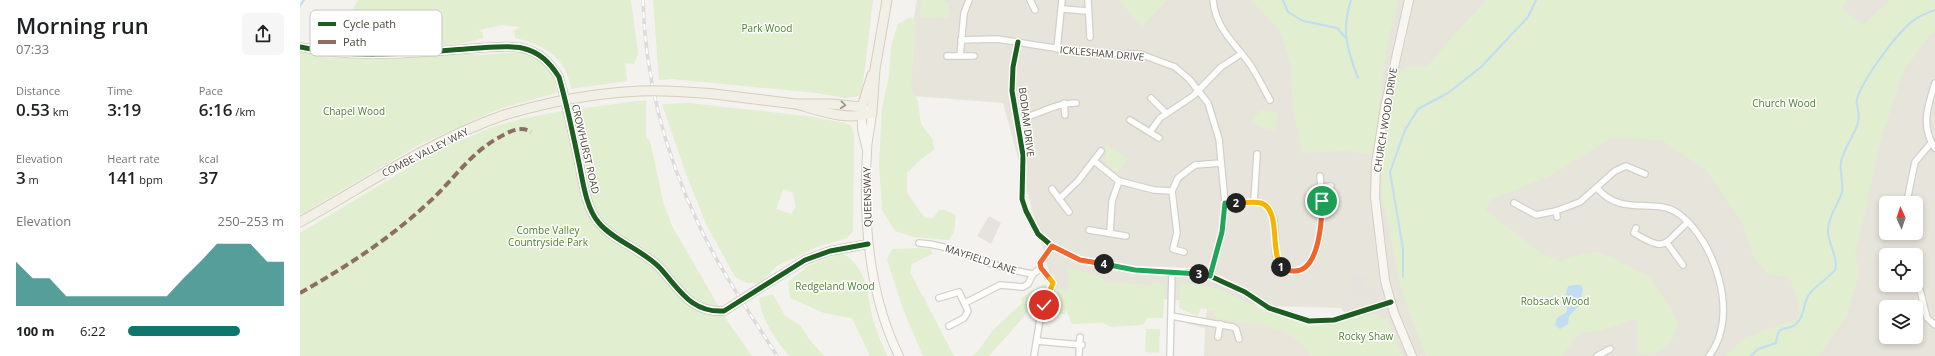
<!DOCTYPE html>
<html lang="en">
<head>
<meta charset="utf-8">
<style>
  body { margin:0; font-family:"Open Sans",sans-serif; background:#f6f6f6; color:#202124; height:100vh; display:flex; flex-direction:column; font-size:15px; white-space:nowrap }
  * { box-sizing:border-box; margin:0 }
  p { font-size:13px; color:#757577 }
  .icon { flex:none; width:22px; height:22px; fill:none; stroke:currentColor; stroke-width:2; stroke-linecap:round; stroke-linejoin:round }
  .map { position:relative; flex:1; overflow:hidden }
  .sheet { display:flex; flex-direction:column; background:#fff; width:300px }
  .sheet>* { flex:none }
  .needle { width:26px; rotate:357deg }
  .fabs { position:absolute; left:1579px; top:196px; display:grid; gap:8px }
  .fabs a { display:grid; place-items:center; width:44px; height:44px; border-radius:6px; background:#fff; box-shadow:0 2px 6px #0003; font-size:20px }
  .pin { position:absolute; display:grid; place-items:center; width:34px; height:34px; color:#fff; margin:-17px; border:2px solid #fff; border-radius:50%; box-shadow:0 1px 4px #0007 }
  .km { position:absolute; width:20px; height:20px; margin:-10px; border-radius:50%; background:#222; color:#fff; font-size:11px; line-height:20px; text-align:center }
  .round { display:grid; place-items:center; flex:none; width:42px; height:42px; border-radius:6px; background:#f6f6f6 }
  .head { display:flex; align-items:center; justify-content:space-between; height:68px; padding:0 16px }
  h1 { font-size:22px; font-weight:600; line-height:30px }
  .figures { display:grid; grid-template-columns:repeat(3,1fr); gap:6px; height:68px; padding:4px 16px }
  .figures div { display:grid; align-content:center }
  .figures b { font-size:17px; font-weight:600 }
  .figures small { font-size:11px; font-weight:400 }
  .figures p { font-size:11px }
  .chart { height:112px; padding:8px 16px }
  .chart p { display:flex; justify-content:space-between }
  .chart svg { width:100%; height:72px; margin-top:4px; fill:#0f766e; opacity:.7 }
  ul { padding:0 16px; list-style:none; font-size:13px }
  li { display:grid; grid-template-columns:64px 48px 1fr; align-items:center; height:30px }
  li i { height:10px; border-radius:5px; background:#0f766e }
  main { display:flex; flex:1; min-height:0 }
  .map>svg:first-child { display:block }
  .residential { fill:#e7e4dc; fill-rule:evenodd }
  .education { fill:#eae5da }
  .green { fill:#e1eecf; fill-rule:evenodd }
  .parking { fill:#e6e3df }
  .water { fill:#c0ddf1 }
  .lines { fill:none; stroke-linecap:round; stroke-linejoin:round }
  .stream { stroke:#c0ddf1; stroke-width:2 }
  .street-casing { stroke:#d2d0cb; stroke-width:8 }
  .secondary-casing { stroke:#d3cfc5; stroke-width:10 }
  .primary-casing { stroke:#d6cebb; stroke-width:11 }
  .street { stroke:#fdfdfc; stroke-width:5.5 }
  .secondary { stroke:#f7f6f1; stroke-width:8 }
  .primary { stroke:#f2efe6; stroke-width:9 }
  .rail-casing { stroke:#dbdbda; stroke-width:3.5 }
  .rail { stroke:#fff; stroke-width:2; stroke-dasharray:6; stroke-linecap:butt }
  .secondary-bridge-casing { stroke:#d3cfc5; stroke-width:10; stroke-linecap:butt }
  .primary-bridge-casing { stroke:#d6cebb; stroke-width:11; stroke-linecap:butt }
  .secondary-bridge { stroke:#f7f6f1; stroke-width:8 }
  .primary-bridge { stroke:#f2efe6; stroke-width:9 }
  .quiet { stroke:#8d6e63; stroke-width:4; stroke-dasharray:8 4; stroke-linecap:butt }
  .cycleway-casing { stroke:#fff; stroke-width:8 }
  .cycleway { stroke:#1b5e20; stroke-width:5 }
  .oneway { stroke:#969187 }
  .split-1-casing { stroke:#fff; stroke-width:8 }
  .split-2-casing { stroke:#fff; stroke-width:8 }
  .split-3-casing { stroke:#fff; stroke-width:8 }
  .split-4-casing { stroke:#fff; stroke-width:8 }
  .split-5-casing { stroke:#fff; stroke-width:8 }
  .split-6-casing { stroke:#fff; stroke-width:8 }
  .split-1 { stroke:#f0652b; stroke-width:5 }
  .split-2 { stroke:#f5b400; stroke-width:5 }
  .split-3 { stroke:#22a559; stroke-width:5 }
  .split-4 { stroke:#22a559; stroke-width:5 }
  .split-5 { stroke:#f0652b; stroke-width:5 }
  .split-6 { stroke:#f5b400; stroke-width:5 }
  .labels { text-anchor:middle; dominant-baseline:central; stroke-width:3; stroke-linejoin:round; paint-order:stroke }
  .park-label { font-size:10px; fill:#4a7f2a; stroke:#fff }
  .street-label { font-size:10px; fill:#4b4439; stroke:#fff }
  .key { fill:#fff; stroke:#c9c7c4; stroke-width:1 }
  .key-label { font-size:11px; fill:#4b4439 }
</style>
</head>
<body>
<main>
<section class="sheet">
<div class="head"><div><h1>Morning run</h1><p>07:33</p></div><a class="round"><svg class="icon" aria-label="share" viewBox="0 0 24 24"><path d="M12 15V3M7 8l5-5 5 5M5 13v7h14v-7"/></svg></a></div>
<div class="figures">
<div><p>Distance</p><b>0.53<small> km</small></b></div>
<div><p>Time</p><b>3:19</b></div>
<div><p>Pace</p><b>6:16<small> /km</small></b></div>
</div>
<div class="figures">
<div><p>Elevation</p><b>3<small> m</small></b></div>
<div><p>Heart rate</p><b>141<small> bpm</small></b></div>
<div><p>kcal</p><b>37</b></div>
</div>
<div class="chart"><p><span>Elevation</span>250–253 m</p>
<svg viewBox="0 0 160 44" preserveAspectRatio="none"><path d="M0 44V17L10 27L20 27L30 38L40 38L50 38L60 38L70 38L80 38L90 38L100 27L110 17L120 6L130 6L140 6L150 17L160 17V44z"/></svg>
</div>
<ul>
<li><b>100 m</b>6:22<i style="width:72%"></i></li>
</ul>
</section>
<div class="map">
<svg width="1635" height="356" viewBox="0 0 1635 356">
  <rect width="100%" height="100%" fill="#f4f2ee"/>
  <path class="residential" d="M617,0H1635V356H1076L1041,308L938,305L754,290L703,103L600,95ZM1586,203H1616V233H1586ZM1586,255H1616V285H1586ZM1586,307H1616V337H1586Z"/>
  <path class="education" d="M907,309L938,315L991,332L1013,356H904L905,328L887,324L889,316L906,318Z"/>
  <g class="green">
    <path d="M58,0H331L338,54L334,64L325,63L327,81L271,89C266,56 243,45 215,38L214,31L220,27L202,25L179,30L183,33V38C167,44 151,44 134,46C94,49 56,49 16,46L15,42L44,25Z"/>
    <path d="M353,0H573L562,91L559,96L545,98L517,93L371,79L359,80Z"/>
    <path d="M622,0H641L650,4L648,18L619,17Z"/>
    <path d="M819,0H868L842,27Z"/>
    <path d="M951,0H1099L1088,40L1073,154L1044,151L1002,153L993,108L990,64L980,31Z"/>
    <path d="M1186,0H1547L1542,9L1562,25L1590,0H1635V33L1629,36L1604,70L1581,139L1555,255L1559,273L1547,316L1519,356H1425L1444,338L1496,319L1500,308L1491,281L1487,277L1468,274L1454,258L1442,223L1406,170L1361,140L1311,138L1250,176L1190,200L1186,210L1241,253L1260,261L1282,254L1297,251L1318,260L1349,277L1370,307L1378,322C1377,326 1376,331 1374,335C1369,348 1351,356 1338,354V324L1335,319L1302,331L1280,332L1262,356H1126L1102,293L1082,199L1081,162L1098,72L1109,66L1127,67L1151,38Z"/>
    <path d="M610,17L616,22L611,87L618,102L621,124L633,140L634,150L621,159L607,173V193L625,218H633L639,210H645L656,215L654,232L649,240L613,237L595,231L582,210L579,163L582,108L589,76L591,46L598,24Z"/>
    <path d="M0,50L29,58H102L164,53L178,55L220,52L236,58L249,68L254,79L257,93L201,108L117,146L0,215Z"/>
    <path d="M346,100V137L350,141L364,205L372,226L426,319L452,356H0V233L136,151L190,128L224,118L262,111Z"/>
    <path d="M389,103L506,116L546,123L551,126L554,134L553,231L547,238L517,247L477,266L460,283H448L435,277L406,224L386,174L362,104ZM483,189L493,193L496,207L491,214L476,209Z"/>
    <path d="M960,110L978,113L975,130C966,129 958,127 952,120Z"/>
    <path d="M807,145L828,159L818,173L807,165L805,159L807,153L803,150Z"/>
    <path d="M618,248L631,249L632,254L612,264L610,272L654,356H623L603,309L587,260L592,249Z"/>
    <path d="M542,253C567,268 566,289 572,315C575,329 582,343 587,356H570L552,318L524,313L490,298L488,282L508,266Z"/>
    <path d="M766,267L800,276L807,282L850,285L859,282L865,286L863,318H847L843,325L811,327L803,323L772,324L766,309L765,314H752V312H749L750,304L759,289L767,290L769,279Z"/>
    <path d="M880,282L916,288L964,310L1009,326L1037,323L1061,316L1076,315L1087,319L1102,356H1010C994,324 947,324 916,318L914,310L901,308L897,316L879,308Z"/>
    <path d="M744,284L749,287L744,294L689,356H672L677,352L693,330L722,303L721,298Z"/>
    <path d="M473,294L485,316L500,325L509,339L524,356H489C476,340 461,319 459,298Z"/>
    <path d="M846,329H860L859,353L845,352Z"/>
  </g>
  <g class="parking">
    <path d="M689,216L701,223L691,244L677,236Z"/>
    <path d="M1051,274H1066L1067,284H1062V287L1066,289H1076V297H1057V295H1052Z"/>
  </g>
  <path class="water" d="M1273,285H1281L1283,289L1281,297L1282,303L1269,316L1268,324L1260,329L1255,325L1257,318L1267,312L1266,294L1268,286Z"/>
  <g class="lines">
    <g class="stream">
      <path d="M983,0L988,12L1003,21L1037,28L1045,37"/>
      <path d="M1051,0C1041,31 1047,49 1058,78"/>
      <path d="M0,6L4,0"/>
      <path d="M1103,277V249L1090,172L1105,130L1118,109L1148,93L1181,67L1228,17L1236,0"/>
      <path d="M1451,356L1458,349L1476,343C1479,319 1487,335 1498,322C1505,314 1503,305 1508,296C1515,285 1527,280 1535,270C1539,257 1527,243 1528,229C1529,215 1538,205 1542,192C1544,183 1539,171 1541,162C1544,148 1554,136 1558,123C1561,112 1555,106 1557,99C1563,79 1593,39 1608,25C1615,18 1626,13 1635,10"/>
    </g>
    <g class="street-casing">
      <g id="street">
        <path d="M730,0L735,10"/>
        <path d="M788,0L790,37"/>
        <path d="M913,0C916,29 933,41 949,63C957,74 963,88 970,100"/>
        <path d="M762,9L788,11"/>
        <path d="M661,40L697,39L786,53L840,54L875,67L889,79L908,103L919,139L925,203L922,232L910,276"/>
        <path d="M718,42L713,67L712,91L723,155L722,199L726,211L738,234L752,246L780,260L803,264L835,270L893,272L910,276L945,292L969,308L1009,321L1034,320L1091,302"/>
        <path d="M757,49L762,0"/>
        <path d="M647,56H674"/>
        <path d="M660,56L664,13L669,0"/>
        <path d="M1635,83C1628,105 1620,127 1635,148"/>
        <path d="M851,98L866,113"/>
        <path d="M764,103L765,115"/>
        <path d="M718,119C740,115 753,103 776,103"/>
        <path d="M830,120L859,138"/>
        <path d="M850,132L860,118L893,96L921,67L941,54"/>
        <path d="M794,161L819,181L854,190L872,191"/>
        <path d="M1021,187L1031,186"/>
        <path d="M1297,188C1322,218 1355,196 1379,214C1416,242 1440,317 1409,356"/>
        <path d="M752,189L769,212"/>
        <path d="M1608,196L1615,162L1631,143"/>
        <path d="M759,199L778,181L801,151"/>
        <path d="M954,202L957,154"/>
        <path d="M925,203C936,203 949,201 960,203C980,207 974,241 976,256C976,260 979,263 981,267C987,269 995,273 1001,270C1026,257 1022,199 1020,176"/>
        <path d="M1214,203L1236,215L1256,211L1280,202L1315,171L1326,166L1345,174"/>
        <path d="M1256,211L1257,217"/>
        <path d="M1336,228L1334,233C1367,253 1363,244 1387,223"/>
        <path d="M789,230L826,236"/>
        <path d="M810,233L812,201L819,181"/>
        <path d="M619,243C641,244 658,252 679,259C696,266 714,271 733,274L741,268L740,263L752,246"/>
        <path d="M1367,243L1383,265"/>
        <path d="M884,252L873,249L877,233L872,191L878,178L895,165L921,163"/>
        <path d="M1620,290L1627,318L1635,325"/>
        <path d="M639,298L659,292L668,311L664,318L649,326"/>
        <path d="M665,303L700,285L723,287L728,284L733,274"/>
        <path d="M871,316L933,327L936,329L939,339"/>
        <path d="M918,337L920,324"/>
        <path d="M737,341L782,345"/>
        <path d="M779,354L780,337"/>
        <path d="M734,356L740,319L753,283L741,268"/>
        <path d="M870,356L872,271"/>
        <path d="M1297,356L1310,349"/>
      </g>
    </g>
    <g class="secondary-casing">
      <g id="secondary">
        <path d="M1109,0L1085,107L1076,164L1075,197L1085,281L1094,313L1112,356"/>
        <path d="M0,47C50,58 101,54 152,50C170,49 206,44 222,48C240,52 250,63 259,77C267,105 273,134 279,163C283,182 286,208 299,223C314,241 343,250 360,268C380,290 391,313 424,311"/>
        <path d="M567,150L562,129V107L572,113C571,126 567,139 567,152C563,221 568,293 599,356"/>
        <path d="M460,288L505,260L530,251L568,244"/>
      </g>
    </g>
    <g class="primary-casing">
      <g id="primary">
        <path d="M414,94L496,104H531L562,107L572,75"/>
        <path d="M496,104C521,111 546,121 572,113L575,69L587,0"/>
        <path d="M0,222C68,184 130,141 204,115"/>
      </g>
    </g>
    <use href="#street" class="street"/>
    <use href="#secondary" class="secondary"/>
    <use href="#primary" class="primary"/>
    <g class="rail-casing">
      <path id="rail" d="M343,0C345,77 365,153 398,223C419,269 450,313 477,356"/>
    </g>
    <use href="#rail" class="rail"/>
    <g class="secondary-bridge-casing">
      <path id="secondary-bridge" d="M424,311L460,288"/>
    </g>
    <g class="primary-bridge-casing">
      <path id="primary-bridge" d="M204,115C248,102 294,93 340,91C365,90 389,92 414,94"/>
    </g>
    <use href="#secondary-bridge" class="secondary-bridge"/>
    <use href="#primary-bridge" class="primary-bridge"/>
    <path class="quiet" d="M0,293C46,267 89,239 127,204C152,182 169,154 198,138C208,132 221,125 231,132"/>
    <g class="cycleway-casing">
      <g id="cycleway">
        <path d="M718,42L713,67L712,91L723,155L722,199L726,211L738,234L752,246L780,260L803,264L835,270L893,272L910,276L945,292L969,308L1009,321L1034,320L1091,302"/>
        <path d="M0,47C50,58 101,54 152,50C170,49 206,44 222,48C240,52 250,63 259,77C267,105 273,134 279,163C283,182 286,208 299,223C314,241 343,250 360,268C380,290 391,313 424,311L505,260L530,251L568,244"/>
      </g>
    </g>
    <use href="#cycleway" class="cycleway"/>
  </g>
  <defs><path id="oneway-chevron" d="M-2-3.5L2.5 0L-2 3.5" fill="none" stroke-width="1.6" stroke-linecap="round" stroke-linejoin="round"/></defs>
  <use class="oneway" href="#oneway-chevron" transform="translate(543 105) rotate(6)"/>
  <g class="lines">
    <g class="split-1-casing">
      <path id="split-1" d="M981,267C984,269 989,271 993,271C1020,273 1022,218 1022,201"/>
    </g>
    <g class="split-2-casing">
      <path id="split-2" d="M936,203C944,203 953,201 961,203C981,209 970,250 981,267"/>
    </g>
    <g class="split-3-casing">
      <path id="split-3" d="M899,274L910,276L922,232L925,203H936"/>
    </g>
    <g class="split-4-casing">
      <path id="split-4" d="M804,264L835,270L899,274"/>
    </g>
    <g class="split-5-casing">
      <path id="split-5" d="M750,279L741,268L740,263L752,246L780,260L804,264"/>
    </g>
    <g class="split-6-casing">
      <path id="split-6" d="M744,305L753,283L750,279"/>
    </g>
    <use href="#split-1" class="split-1"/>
    <use href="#split-2" class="split-2"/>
    <use href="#split-3" class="split-3"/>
    <use href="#split-4" class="split-4"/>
    <use href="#split-5" class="split-5"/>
    <use href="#split-6" class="split-6"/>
  </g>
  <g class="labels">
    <g class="park-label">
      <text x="467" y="28">Park Wood</text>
      <text x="1484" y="103">Church Wood</text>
      <text x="54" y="111">Chapel Wood</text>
      <text x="248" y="230">Combe Valley<tspan x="248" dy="12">Countryside Park</tspan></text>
      <text x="535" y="286">Redgeland Wood</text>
      <text x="1255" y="301">Robsack Wood</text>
      <text x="1066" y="336">Rocky Shaw</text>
    </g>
    <g class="street-label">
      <text transform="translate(802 53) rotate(5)">ICKLESHAM DRIVE</text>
      <text transform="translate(1085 120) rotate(-81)">CHURCH WOOD DRIVE</text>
      <text transform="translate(727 122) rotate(83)">BODIAM DRIVE</text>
      <text transform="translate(286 149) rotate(77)">CROWHURST ROAD</text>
      <text transform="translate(125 152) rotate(-27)">COMBE VALLEY WAY</text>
      <text transform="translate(567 197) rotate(-91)">QUEENSWAY</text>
      <text transform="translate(681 259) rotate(18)">MAYFIELD LANE</text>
    </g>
  </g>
  <rect x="10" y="10" width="132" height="46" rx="6" class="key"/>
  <rect x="18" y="22" width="18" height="4" fill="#1b5e20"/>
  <rect x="18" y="40" width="18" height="4" fill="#8d6e63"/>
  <g class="key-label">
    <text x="43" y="28">Cycle path</text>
    <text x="43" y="46">Path</text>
  </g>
</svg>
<div class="fabs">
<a><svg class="needle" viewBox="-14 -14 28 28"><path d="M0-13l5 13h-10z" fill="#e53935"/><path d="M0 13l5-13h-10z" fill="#757577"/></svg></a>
<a><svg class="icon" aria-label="locate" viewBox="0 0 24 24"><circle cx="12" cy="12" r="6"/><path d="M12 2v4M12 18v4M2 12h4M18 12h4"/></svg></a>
<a><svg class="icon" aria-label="layers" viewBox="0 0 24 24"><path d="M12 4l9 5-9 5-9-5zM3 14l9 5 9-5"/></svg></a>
</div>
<div class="pin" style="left:1022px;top:201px;background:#1e9e55"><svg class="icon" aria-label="arrive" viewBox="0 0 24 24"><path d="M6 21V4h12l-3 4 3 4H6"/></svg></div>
<div class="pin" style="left:744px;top:305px;background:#d93025"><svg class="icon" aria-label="check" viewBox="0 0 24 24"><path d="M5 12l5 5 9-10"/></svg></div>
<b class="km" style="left:981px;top:267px">1</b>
<b class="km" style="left:936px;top:203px">2</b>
<b class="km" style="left:899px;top:274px">3</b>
<b class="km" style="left:804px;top:264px">4</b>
</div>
</main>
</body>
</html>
